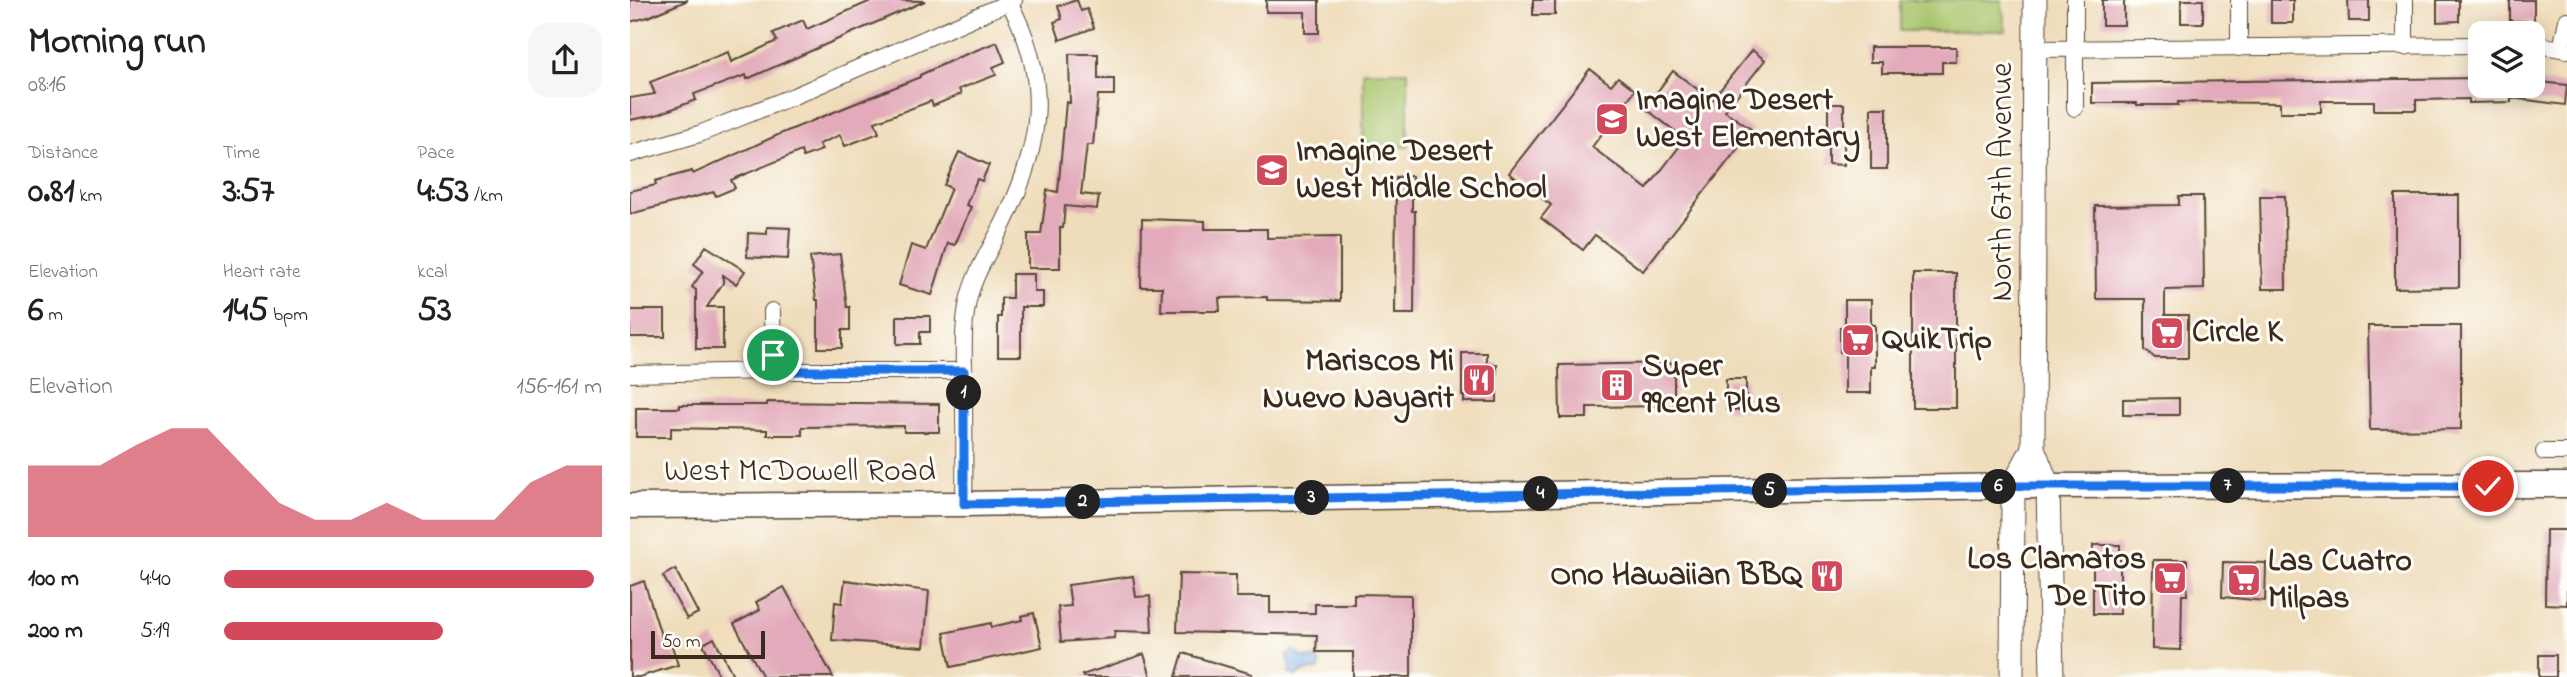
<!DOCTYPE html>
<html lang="en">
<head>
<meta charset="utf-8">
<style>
  body { margin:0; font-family:"Indie Flower",sans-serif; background:#f6f6f6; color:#202124; height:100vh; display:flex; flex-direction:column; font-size:26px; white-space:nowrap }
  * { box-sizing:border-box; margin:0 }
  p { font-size:23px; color:#757577 }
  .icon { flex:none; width:38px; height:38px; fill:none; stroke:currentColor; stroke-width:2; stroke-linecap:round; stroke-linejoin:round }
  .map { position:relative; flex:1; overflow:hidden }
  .panel { display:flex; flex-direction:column; background:#fff; width:630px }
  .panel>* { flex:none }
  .buttons { position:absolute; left:1838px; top:21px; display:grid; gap:14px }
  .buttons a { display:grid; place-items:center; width:77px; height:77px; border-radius:14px; background:#fff; box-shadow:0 4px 18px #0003; font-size:35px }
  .scale { position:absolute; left:21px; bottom:18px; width:114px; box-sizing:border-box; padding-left:7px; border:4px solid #3b2a1e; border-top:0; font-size:19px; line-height:24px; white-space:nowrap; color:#3b2a1e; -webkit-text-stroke:5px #fdfcf7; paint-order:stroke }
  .pin { position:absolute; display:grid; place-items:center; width:60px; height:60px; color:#fff; margin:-30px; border:4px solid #fff; border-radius:50%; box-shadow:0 2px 7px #0007 }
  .km { position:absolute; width:35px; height:35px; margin:-18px; border-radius:50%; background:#222; color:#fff; font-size:19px; line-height:35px; text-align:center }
  .round { display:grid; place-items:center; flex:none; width:74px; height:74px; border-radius:21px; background:#f6f6f6 }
  .headline { display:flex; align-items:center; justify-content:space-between; height:119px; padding:0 28px }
  h1 { font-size:38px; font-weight:700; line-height:52px }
  .figures { display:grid; grid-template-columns:repeat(3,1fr); gap:10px; height:119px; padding:7px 28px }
  .figures div { display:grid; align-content:center }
  .figures b { font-size:35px; font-weight:700 }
  .figures small { font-size:19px; font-weight:400 }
  .figures p { font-size:19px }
  .chart { height:196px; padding:14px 28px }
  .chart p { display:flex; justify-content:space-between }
  .chart svg { width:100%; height:126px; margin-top:7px; fill:#d1495b; opacity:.7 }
  ul { padding:0 28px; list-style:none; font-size:23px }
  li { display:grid; grid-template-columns:112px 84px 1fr; align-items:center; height:52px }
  li i { height:18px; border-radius:9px; background:#d1495b }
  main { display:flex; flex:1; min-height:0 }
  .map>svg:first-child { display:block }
  .green { fill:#a8c56c; stroke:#727845; stroke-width:2 }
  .water { fill:#7fb0eb; stroke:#5d6d84; stroke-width:2 }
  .building { fill:#e2aaba }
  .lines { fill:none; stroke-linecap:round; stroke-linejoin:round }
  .street-casing { stroke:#564535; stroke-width:18 }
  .secondary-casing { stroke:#564535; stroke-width:25 }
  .primary-casing { stroke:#564535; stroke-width:27 }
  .street { stroke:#fff; stroke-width:16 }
  .secondary { stroke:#fff; stroke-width:23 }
  .primary { stroke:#fff; stroke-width:24 }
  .route-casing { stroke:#fff; stroke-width:14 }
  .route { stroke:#1a73e8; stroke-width:9 }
  .labels { text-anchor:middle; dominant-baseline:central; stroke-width:6; stroke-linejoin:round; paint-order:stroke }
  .poi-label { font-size:32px; font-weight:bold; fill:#3b2a1e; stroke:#fdfcf7; text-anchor:start }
  .street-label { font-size:32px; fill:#3b2a1e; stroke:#fdfcf7 }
</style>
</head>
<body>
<main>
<section class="panel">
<div class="headline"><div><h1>Morning run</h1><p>08:16</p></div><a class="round"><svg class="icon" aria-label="share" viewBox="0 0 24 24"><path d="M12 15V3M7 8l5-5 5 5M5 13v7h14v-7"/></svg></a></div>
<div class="figures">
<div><p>Distance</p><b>0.81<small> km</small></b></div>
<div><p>Time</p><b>3:57</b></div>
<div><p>Pace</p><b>4:53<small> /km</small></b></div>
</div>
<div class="figures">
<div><p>Elevation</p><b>6<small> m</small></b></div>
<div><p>Heart rate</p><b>145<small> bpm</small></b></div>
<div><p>kcal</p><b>53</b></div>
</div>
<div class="chart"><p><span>Elevation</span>156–161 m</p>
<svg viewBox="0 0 160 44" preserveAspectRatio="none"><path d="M0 44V19L10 19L20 19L30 12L40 6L50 6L60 19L70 32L80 38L90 38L100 32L110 38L120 38L130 38L140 25L150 19L160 19V44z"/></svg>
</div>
<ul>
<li><b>100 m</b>4:40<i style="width:98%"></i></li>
<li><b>200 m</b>5:19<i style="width:58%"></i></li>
</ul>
</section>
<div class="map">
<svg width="1937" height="677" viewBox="0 0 1937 677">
  <rect width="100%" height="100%" fill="#fdfcf7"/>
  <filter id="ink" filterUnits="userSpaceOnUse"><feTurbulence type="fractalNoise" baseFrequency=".0143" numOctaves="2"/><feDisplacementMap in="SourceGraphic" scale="14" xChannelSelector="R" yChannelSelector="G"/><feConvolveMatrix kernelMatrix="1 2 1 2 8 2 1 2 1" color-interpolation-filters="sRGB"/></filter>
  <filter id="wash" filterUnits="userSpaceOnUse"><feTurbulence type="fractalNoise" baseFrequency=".00686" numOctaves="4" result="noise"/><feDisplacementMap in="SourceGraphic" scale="28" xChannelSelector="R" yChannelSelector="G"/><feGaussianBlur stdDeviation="1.57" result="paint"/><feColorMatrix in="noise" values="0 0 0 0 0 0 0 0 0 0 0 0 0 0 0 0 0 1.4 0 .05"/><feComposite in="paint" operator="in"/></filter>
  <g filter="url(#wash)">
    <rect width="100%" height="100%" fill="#efdcba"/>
    <g class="green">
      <path d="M1270,0H1371L1376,31H1270Z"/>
      <rect x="733" y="71" width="45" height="76"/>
    </g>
    <path class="water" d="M664,650L672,657L687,659L690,665L689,669L675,671L665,676L659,673L661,665L657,655Z"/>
    <g id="blocks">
      <g class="building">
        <path d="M0,0H58L18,17L0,22Z"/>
        <path d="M243,0L295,1L117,79L116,75L64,94L66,100L26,115L0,120V98L25,94L20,82L98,52L101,62L147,41L143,33L173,20L177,29Z"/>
        <path d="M447,0L451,11L457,9L464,28L430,40L424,22L432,19L428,6Z"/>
        <path d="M636,0H689V33H675V12H636Z"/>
        <rect x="903" y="0" width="22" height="15"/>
        <rect x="1472" y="0" width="22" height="25"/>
        <rect x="1551" y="0" width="22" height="23"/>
        <rect x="1641" y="0" width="22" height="23"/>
        <path d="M1718,0H1739V21H1719Z"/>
        <path d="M1807,0H1829V21L1807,22Z"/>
        <rect x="1880" y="0" width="24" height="21"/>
        <path d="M367,42L375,62L363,67L366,75L329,89L331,94L303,106L301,101L245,122L249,133L215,146L210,135L189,144L192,150L173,157L171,151L101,180L105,188L86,196L84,192L0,214V191L26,185L25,181L62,171L63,174L150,134L290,77V75L329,57Z"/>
        <path d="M1240,47H1326V62H1312V73H1252V62H1240Z"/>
        <path d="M1122,50L1135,60L1095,111L1122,130L1013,271L965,235L953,250L911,218L921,205L879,173L960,69L981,85L988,77L1005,90L962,147L1017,189L1055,139L1015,108L1043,71L1082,100Z"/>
        <path d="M439,54H468V79H484V95H468L463,145H457L451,194L469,196L467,209L435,206L433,228H430V268H398V234H411L417,190L428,192L436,102L440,103Z"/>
        <path d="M1850,78V86H1902V81L1937,85L1935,105L1881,98V102L1839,103V99L1786,100V110H1744V101H1691V112H1650V103L1548,102V105H1507V103H1462V83Z"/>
        <path d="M1198,104H1214V165L1198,164Z"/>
        <rect x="1241" y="108" width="16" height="61"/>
        <path d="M329,152L359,165L352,181L347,179L336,205L341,207L325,245L318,243L302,295L269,285L281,245L296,250L321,188L314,185Z"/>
        <path d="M782,176V211H785L784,314H765L766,177Z"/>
        <path d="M1765,195H1829V287L1765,288Z"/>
        <path d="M1549,196H1573L1574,289L1535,290V315H1558V358H1525L1515,350V299H1466L1465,206L1549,205Z"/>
        <path d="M1630,196H1655L1656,289H1632Z"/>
        <path d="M512,219L575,221V229H637V238L710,237V301L637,300V297L589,298L590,311H531L532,287H511Z"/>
        <path d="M137,227L160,228L158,259L117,257L118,233L137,234Z"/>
        <path d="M76,246L115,271L106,284L93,275V283L77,307H93V349H66V290L62,287L73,271L64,264Z"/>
        <path d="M210,254L217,307H220V330H212V348H188V300H186L180,257Z"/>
        <rect x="1283" y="273" width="43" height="135"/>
        <path d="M382,274H404V292H413V307H391V356H368V317H371V298H382Z"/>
        <path d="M1215,300H1241V325H1245V367H1241V393H1215V352H1210V327H1215Z"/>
        <rect x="0" y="310" width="35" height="27"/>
        <path d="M267,316H300V332H290V344H267Z"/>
        <path d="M1738,326H1831V429L1740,430Z"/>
        <path d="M832,353H857V364H867V402H834V396H832Z"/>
        <path d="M1044,363V406L957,407V418H930L929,365Z"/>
        <rect x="1096" y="379" width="20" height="31"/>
        <path d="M1549,398V415H1493V399Z"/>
        <path d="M137,402L309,404V432H274V426L172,427V435H137V430L41,428V437H6V408H50V405H137Z"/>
        <path d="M1916,530H1937V605L1915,604Z"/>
        <rect x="1463" y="545" width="27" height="69"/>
        <path d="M1523,560H1557V595H1552L1551,650L1522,649Z"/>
        <path d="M1593,562L1636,563L1635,601L1592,597Z"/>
        <path d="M45,569L68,613L57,619L33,576Z"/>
        <path d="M549,574L606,575V597H640V613H685V604H724V594L781,595V677H723V652H686L687,635L547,632Z"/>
        <path d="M503,576L506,597L520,596L522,632L485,631L484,638L431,642L428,607L441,606L438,585Z"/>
        <path d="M215,580L299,591L294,647L202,640L205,602L212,603Z"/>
        <path d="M14,581L34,645L41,643L48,665L9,677H0V586Z"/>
        <path d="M154,587L189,651L203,677H133L104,624L130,610L126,602Z"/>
        <path d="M404,613L412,647L321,667L314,633L361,623V627L392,620L391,616Z"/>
        <path d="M84,638L104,677H90L73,644Z"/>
        <path d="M553,653L622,674V677H546Z"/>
        <path d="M514,654L521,677H453L452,675Z"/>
        <rect x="1909" y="655" width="17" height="22"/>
      </g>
    </g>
  </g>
  <g filter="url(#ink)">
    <use href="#blocks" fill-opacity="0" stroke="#564535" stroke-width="2"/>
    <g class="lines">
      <g class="street-casing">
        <g id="street">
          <path d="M1445,0V108"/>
          <path d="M1902,44L1937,50"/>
          <path d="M1775,47V0"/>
          <path d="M1609,48V0"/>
          <path d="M1405,49L1850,45"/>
          <path d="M1931,49L1937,20"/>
          <path d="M0,154L69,134L164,96L384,0"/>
          <path d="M142,311L143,371"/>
          <path d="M0,374L143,371H334"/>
          <path d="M1914,452H1937"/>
          <path d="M334,504C335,463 334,422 334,382C334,354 332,324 339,297C346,270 363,245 375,220C412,144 421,79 379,2"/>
        </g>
      </g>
      <g class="secondary-casing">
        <g id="secondary">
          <path d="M1405,0L1403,448L1418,486L1422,677"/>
          <path d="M1382,677L1383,486L1403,448"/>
        </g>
      </g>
      <g class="primary-casing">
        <path id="primary" d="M0,506L334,504L1383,486L1937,485"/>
      </g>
      <use href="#street" class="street"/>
      <use href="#secondary" class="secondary"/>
      <use href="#primary" class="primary"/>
    </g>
  </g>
  <g class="lines" filter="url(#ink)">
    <g class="route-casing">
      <path id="route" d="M143,355V371H334V504L1383,486H1858"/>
    </g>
    <use href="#route" class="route"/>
  </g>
  <defs>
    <g id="school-square" transform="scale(1.75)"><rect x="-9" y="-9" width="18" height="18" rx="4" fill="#d1495b" stroke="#fdfcf7"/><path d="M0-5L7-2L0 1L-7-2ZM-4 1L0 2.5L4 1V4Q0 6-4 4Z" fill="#fff"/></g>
    <g id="supermarket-square" transform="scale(1.75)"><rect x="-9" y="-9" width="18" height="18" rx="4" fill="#d1495b" stroke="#fdfcf7"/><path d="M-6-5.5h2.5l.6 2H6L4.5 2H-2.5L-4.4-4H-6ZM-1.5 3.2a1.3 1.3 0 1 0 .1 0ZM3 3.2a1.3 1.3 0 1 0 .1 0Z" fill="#fff"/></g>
    <g id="restaurant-square" transform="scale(1.75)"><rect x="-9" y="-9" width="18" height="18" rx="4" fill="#d1495b" stroke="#fdfcf7"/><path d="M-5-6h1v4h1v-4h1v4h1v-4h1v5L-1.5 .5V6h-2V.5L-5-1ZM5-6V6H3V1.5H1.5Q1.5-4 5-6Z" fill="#fff"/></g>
    <g id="building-square" transform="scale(1.75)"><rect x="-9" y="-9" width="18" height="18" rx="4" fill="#d1495b" stroke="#fdfcf7"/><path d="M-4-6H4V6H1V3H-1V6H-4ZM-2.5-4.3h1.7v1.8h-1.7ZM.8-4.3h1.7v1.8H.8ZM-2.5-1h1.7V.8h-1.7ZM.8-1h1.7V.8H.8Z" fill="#fff"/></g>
  </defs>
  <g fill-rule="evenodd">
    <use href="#school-square" x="982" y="119"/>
    <use href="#school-square" x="642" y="170"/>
    <use href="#supermarket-square" x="1537" y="333"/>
    <use href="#supermarket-square" x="1228" y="340"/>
    <use href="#restaurant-square" x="849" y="380"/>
    <use href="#building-square" x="987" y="385"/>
    <use href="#restaurant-square" x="1197" y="576"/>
    <use href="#supermarket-square" x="1540" y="578"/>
    <use href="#supermarket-square" x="1614" y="580"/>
  </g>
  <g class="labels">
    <g class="poi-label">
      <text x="1006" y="101">Imagine Desert<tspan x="1006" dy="37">West Elementary</tspan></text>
      <text x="666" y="152">Imagine Desert<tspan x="666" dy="37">West Middle School</tspan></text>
      <text x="1562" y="333">Circle K</text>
      <text x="1252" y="340">QuikTrip</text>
      <text x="824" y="362" text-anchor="end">Mariscos Mi<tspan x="824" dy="37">Nuevo Nayarit</tspan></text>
      <text x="1012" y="367">Super<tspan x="1012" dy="37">99cent Plus</tspan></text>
      <text x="1516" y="560" text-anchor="end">Los Clamatos<tspan x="1516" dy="37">De Tito</tspan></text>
      <text x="1638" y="562">Las Cuatro<tspan x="1638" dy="37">Milpas</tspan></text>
      <text x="1172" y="576" text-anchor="end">Ono Hawaiian BBQ</text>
    </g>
    <g class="street-label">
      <text transform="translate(1373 182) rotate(-90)">North 67th Avenue</text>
      <text x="170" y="472">West McDowell Road</text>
    </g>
  </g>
</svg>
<div class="buttons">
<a><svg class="icon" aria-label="layers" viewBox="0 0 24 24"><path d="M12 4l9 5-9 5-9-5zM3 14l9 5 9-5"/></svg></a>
</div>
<div class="scale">50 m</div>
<div class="pin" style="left:143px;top:355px;background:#1e9e55"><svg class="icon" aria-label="arrive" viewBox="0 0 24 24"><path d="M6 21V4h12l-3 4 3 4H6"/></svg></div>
<div class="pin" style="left:1858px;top:486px;background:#d93025"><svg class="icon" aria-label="check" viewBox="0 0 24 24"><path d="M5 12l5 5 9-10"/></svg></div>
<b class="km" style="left:334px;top:393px">1</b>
<b class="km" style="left:453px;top:502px">2</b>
<b class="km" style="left:682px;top:498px">3</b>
<b class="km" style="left:911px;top:494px">4</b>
<b class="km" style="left:1140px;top:491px">5</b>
<b class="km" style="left:1369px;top:487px">6</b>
<b class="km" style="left:1598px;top:486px">7</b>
</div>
</main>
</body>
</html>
